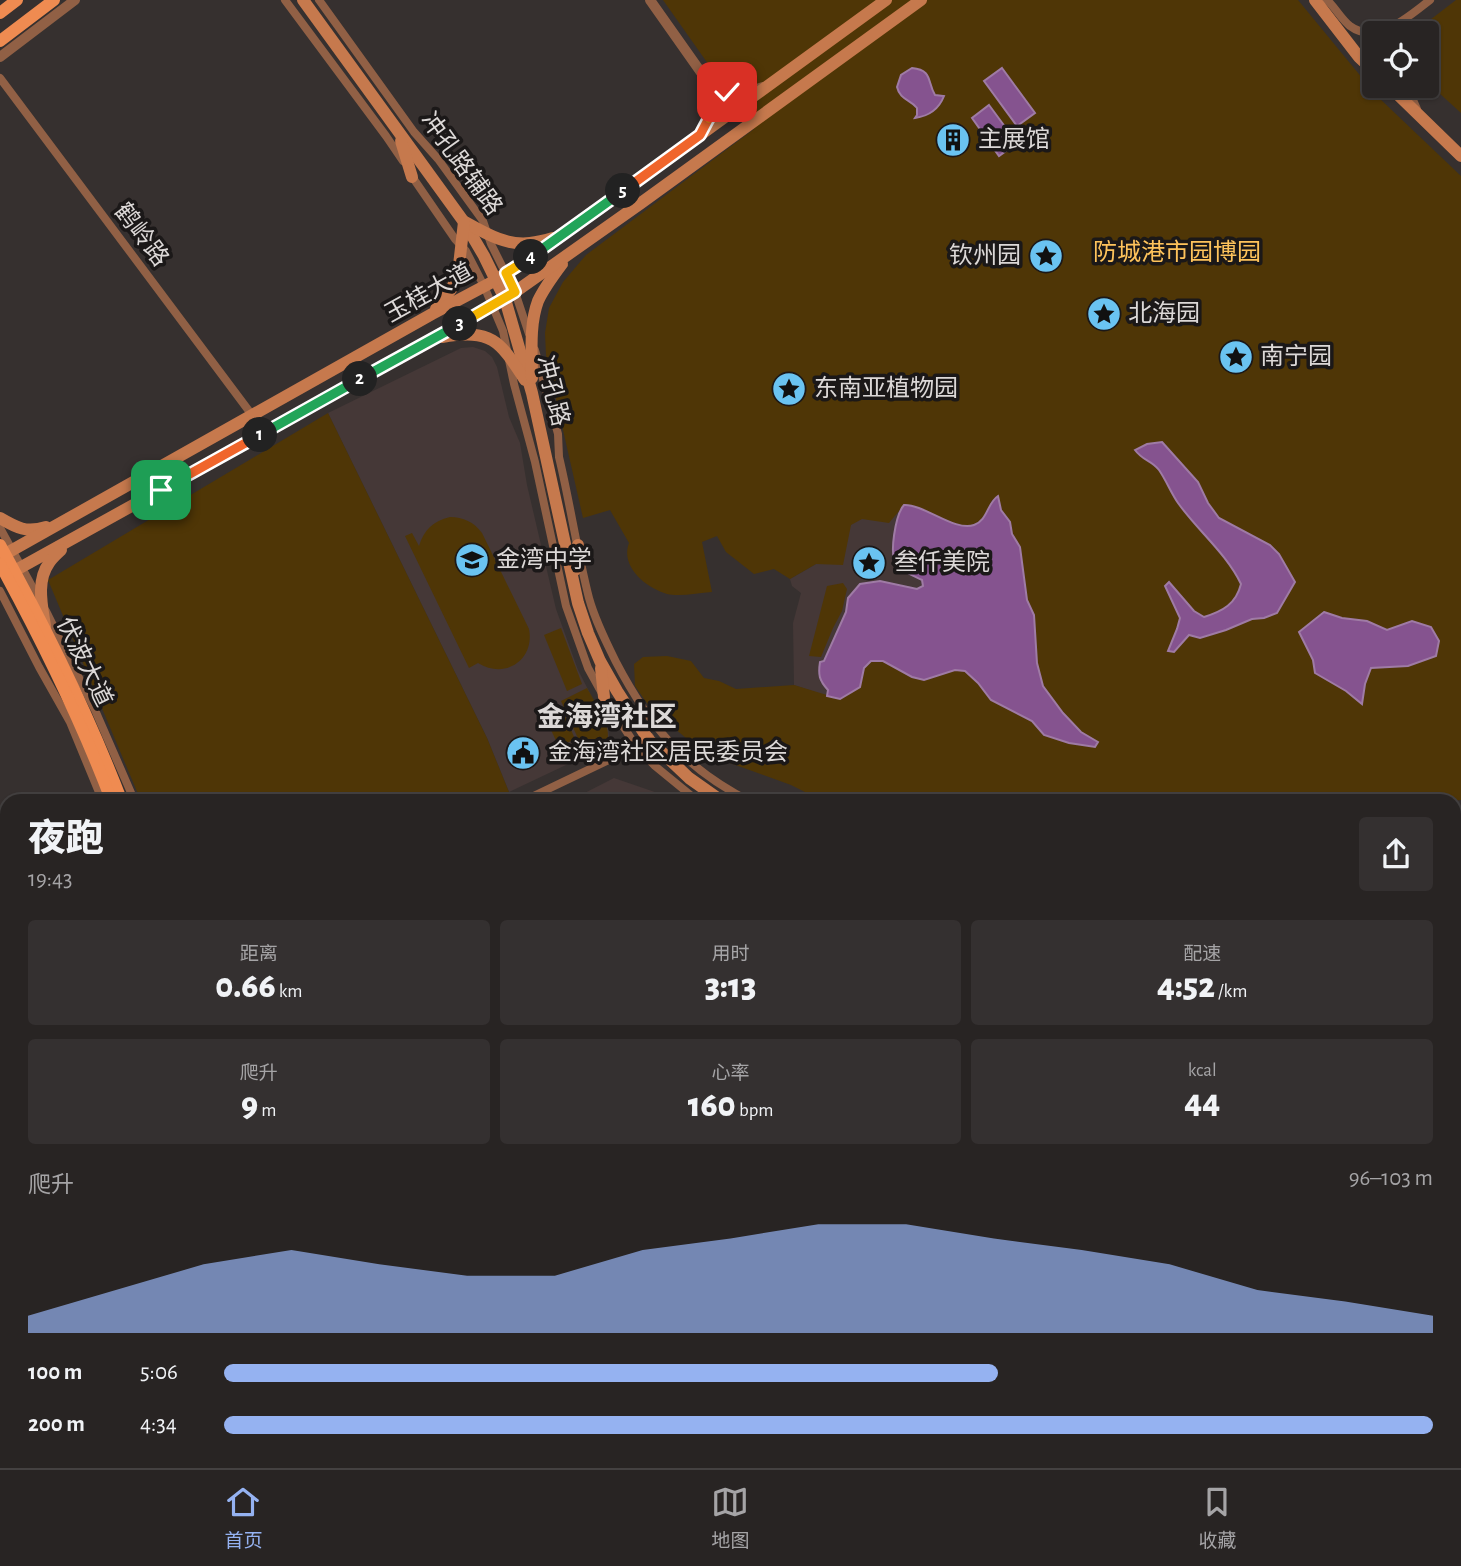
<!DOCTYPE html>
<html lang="zh">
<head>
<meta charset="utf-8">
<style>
  body { margin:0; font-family:"Alegreya Sans","Noto Sans SC",sans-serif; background:#343030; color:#f1f3f6; height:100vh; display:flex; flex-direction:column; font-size:26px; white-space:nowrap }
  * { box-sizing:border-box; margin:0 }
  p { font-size:23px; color:#a5a4a6 }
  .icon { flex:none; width:38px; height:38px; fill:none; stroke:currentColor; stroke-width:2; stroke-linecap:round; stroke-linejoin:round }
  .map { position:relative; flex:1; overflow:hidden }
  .drawer { position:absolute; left:0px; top:794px; width:1461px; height:674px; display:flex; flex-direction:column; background:#282423; border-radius:21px 21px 0 0; box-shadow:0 2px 5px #0004,0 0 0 2px #444141 }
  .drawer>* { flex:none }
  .fabs { position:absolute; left:1362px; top:21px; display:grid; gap:14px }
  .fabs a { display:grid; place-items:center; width:77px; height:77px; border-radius:7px; background:#282423; box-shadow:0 2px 5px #0004,0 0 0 2px #444141; font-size:35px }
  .pin { position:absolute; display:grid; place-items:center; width:60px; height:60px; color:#fff; margin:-30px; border-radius:14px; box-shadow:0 4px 10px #0006 }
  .km { position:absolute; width:35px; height:35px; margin:-18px; border-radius:50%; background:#222; color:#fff; font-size:19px; line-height:35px; text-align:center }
  .round { display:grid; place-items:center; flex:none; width:74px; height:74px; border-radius:7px; background:#343030 }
  .headline { display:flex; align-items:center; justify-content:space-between; height:119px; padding:0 28px }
  h1 { font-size:38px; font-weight:800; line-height:52px }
  .stats { display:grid; grid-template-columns:repeat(3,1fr); gap:10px; height:119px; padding:7px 28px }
  .stats div { display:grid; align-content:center; border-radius:7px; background:#343030; text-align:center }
  .stats b { font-size:35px; font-weight:800 }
  .stats small { font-size:19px; font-weight:400 }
  .stats p { font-size:19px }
  .chart { height:196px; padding:14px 28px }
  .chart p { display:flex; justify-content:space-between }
  .chart svg { width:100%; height:126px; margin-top:7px; fill:#95b2f1; opacity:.7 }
  ul { padding:0 28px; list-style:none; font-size:23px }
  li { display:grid; grid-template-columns:112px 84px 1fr; align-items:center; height:52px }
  li i { height:18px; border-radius:9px; background:#95b2f1 }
  .menu { display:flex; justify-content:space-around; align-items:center; height:98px; border-top:2px solid #444141; background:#282423; font-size:19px; color:#a5a4a6 }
  .menu a { display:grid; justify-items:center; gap:4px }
  .menu .on { color:#95b2f1 }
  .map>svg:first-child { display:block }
  .built { fill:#453837 }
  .green { fill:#4f3606 }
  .water { fill:#85538f; stroke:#9f7ba5; stroke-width:2 }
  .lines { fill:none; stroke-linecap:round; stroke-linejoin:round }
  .minor { stroke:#916045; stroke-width:8 }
  .tertiary { stroke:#916045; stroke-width:10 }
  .secondary { stroke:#c6794d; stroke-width:12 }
  .primary { stroke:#ef8b51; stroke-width:12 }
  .split-1-casing { stroke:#fff; stroke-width:14 }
  .split-2-casing { stroke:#fff; stroke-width:14 }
  .split-3-casing { stroke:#fff; stroke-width:14 }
  .split-4-casing { stroke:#fff; stroke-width:14 }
  .split-5-casing { stroke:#fff; stroke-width:14 }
  .split-6-casing { stroke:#fff; stroke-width:14 }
  .split-7-casing { stroke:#fff; stroke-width:14 }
  .split-1 { stroke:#f0652b; stroke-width:9 }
  .split-2 { stroke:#22a559; stroke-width:9 }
  .split-3 { stroke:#22a559; stroke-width:9 }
  .split-4 { stroke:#f5b400; stroke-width:9 }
  .split-5 { stroke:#22a559; stroke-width:9 }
  .split-6 { stroke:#f0652b; stroke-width:9 }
  .split-7 { stroke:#f5b400; stroke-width:9 }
  .labels { text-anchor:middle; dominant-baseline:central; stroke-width:7; stroke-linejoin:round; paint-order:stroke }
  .poi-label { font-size:24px; fill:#dcd8d7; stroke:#1b1818; text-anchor:start }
  .street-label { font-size:24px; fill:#dcd8d7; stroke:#1b1818 }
  .park-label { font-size:24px; fill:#fec35b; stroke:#1b1818 }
  .quarter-label { font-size:28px; font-weight:bold; fill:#dcd8d7; stroke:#1b1818 }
</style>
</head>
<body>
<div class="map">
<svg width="1461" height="1468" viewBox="0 0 1461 1468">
  <rect width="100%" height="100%" fill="#36302f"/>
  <g class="built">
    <path d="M473,347L485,351L492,357L497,367L509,417L520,443L527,485L556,609L578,670L608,728L609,738L604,747L509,792L487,738L328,413L461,348Z"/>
    <path d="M901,453L898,568L922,580L923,586L917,589L848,598L846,612L840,625L824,661L820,663L818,674L820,681L828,690L827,696L794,685L793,623L801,593L792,586L790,579L816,564L851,525Z"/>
    <path d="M614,778L681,801L567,802Z"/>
    <path d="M1461,846V1124L1454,1128V849Z"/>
  </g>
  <g class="green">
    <path d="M663,0H1298L1377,96L1461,176V800L1436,802H1121L1120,796L1116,802L823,801L791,785L730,763L686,738L651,709L635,686L634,664L643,657L667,656L691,661L704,678L719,681L736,689L794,685L840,699L860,687L864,668L871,661H883L912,677L924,680L955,670L965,671L978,683L991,700L1032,721L1044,735L1098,742L1081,732L1063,713L1043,686L1037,663L1034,616L1027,600L1020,547L1012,534L1010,522L992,500C985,516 982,525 963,526L904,505L889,523L862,519L851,525L843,565L816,564L790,579L774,569L754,574L726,552L717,536L702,542L712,592C698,593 680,597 667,594C646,588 620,567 629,543L610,510L583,518L546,355L545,333L549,308L563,282L586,255L754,129Z"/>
    <path d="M1456,0H1461V113L1426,81V33H1413Z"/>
    <path d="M328,413L487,738L509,792L491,802L141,801L48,580Z"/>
    <path d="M450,517C463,517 474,522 482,533L529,629C535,660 505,680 478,663L469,668L405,536L412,533L419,546C424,530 433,521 450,517Z"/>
    <path d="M843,583L847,589L842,611L833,628L821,657L809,656L827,586Z"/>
    <path d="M561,628L582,684L567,691L544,635Z"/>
    <path d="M587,688C594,701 616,731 605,745C601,750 592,753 586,756L561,701Z"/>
    <path d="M562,709L575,739L559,747L545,717Z"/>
    <path d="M1461,1028V1124L1454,1128V1033Z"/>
    <path d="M1461,1162V1468H1363L1361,1461H1454V1167Z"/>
    <path d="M617,1461H716L717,1468H618Z"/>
  </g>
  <g class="water">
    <path d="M912,68C933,70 927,82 935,95L944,96C939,109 929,116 915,118L917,115V108C910,99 900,100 897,87L901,75Z"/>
    <path d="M1002,68L1035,113L1017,126L984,81Z"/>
    <path d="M989,105L1017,143L999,156L972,118Z"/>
    <path d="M1162,442L1198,482L1208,503L1219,518L1270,545L1279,554L1295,582L1277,613L1264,618L1252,619L1226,630L1200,638L1189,635L1174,652L1168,651L1177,629L1180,618L1165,586L1169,582L1194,611L1204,617C1223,611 1236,604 1241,584C1226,553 1198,531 1178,503C1171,493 1166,480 1159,470C1151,460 1143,461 1135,450L1147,444Z"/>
    <path d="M998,496L1001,510L1010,522L1012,534L1020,547L1027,600L1034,615L1037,663L1043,686L1063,713L1081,732L1098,742L1095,747L1069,743L1044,735L1032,721L991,700L978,683L965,671L955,670L924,680L912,677L883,661H871L864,668L860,687L840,699L827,696L828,690C819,680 818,675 820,662L824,661L846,612L848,598L860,584L880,581L917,589L923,586L922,580C916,577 901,571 897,566C888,555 896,514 904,505C924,504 955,532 974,525C988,520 987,503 998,496Z"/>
    <path d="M1324,612L1342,618L1367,621L1387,630L1412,621L1431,627L1439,641L1436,656L1408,666L1371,668L1365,684L1362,704L1346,691L1315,673L1313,660L1299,632Z"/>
  </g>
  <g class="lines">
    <g class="minor">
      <path d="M285,0L386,136L403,161"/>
      <path d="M319,0L414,132L438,159L483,221L491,244L515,292L529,334"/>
      <path d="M1327,0C1335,7 1341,19 1350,26C1377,46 1409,16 1430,0"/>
      <path d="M0,78L252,415"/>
      <path d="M1407,86L1417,109"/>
      <path d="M411,175L455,239L466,251L484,286L503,331L514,384L535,462L566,606L588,668L604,697L636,746L655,766L699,802"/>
      <path d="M535,350L558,434L559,457C570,503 577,551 589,598C595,620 606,642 616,662C650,727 684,768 751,802"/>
      <path d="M0,528L39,599"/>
      <path d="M0,591L39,667L70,722L103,802"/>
      <path d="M46,611L95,710L135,802"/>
      <path d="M521,802L615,757L650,737"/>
      <path d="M1454,843L1461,840"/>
      <path d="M1118,1461V1468"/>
      <path d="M1143,1461V1468"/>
      <path d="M1353,1461L1355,1468"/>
      <path d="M87,1468L89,1461"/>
      <path d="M314,1468L315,1461"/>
      <path d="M773,1468L782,1461"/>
    </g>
    <g class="tertiary">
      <path d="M650,0L705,78L713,104L712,114L701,133"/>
      <path d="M0,57L75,0"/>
      <path d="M705,78C730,94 734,97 763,87"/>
    </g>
    <g class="secondary">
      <path d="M303,0L464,222L484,256L505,299L532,393L578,603L588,633L600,661L617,691L648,739L689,778L723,802"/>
      <path d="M1315,0L1359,57L1374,71"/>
      <path d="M1389,86L1461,156"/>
      <path d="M401,141L412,177"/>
      <path d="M465,222C485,233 506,246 530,243C538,242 546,240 553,238"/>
      <path d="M436,309L452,288L458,274L464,222"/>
      <path d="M442,337C492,329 499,340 525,380"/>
      <path d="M532,378C532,354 529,325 538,301C544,288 553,276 562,264"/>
      <path d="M0,518C17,528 26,533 46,527"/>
      <path d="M0,557L432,314L496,280L561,236L886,0"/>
      <path d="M575,570L578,545"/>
      <path d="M7,575L505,299L641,203L921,0"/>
      <path d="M45,626C42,606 36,581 49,563C52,558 57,554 61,550"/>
      <path d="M601,668L604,697"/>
      <path d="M1454,1152L1461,1147"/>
      <path d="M1130,1461L1131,1468"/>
    </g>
    <g class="primary">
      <path d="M0,13L17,0"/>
      <path d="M0,41L54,0"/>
      <path d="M0,545C46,628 88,713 122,802"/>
      <path d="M0,564C42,641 81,720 112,802"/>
      <path d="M62,1468L64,1461"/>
      <path d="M71,1468L73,1461"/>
    </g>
  </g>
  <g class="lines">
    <g class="split-1-casing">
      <path id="split-1" d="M161,490L260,435"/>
    </g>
    <g class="split-2-casing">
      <path id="split-2" d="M260,435L360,379"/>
    </g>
    <g class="split-3-casing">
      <path id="split-3" d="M360,379L460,324"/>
    </g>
    <g class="split-4-casing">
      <path id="split-4" d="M460,324L515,292L506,273L531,257"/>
    </g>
    <g class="split-5-casing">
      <path id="split-5" d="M531,257L623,191"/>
    </g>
    <g class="split-6-casing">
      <path id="split-6" d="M623,191L700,135L709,118"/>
    </g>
    <g class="split-7-casing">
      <path id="split-7" d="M709,118C716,105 709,91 705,78L727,92"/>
    </g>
    <use href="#split-1" class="split-1"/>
    <use href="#split-2" class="split-2"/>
    <use href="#split-3" class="split-3"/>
    <use href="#split-4" class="split-4"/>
    <use href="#split-5" class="split-5"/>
    <use href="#split-6" class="split-6"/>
    <use href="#split-7" class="split-7"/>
  </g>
  <defs>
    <g id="building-disc" transform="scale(1.75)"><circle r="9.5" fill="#6ac3f1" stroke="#1b1818"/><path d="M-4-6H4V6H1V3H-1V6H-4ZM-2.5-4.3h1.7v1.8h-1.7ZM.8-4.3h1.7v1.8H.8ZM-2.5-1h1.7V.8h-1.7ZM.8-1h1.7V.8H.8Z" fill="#111"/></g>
    <g id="sight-disc" transform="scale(1.75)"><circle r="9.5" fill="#6ac3f1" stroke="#1b1818"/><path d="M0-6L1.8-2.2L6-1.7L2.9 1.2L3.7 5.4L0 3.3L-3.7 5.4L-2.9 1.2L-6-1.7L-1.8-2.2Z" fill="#111"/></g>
    <g id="school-disc" transform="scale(1.75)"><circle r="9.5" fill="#6ac3f1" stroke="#1b1818"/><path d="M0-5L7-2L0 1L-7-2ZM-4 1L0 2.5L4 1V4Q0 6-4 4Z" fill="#111"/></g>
    <g id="civic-disc" transform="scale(1.75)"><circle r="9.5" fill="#6ac3f1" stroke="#1b1818"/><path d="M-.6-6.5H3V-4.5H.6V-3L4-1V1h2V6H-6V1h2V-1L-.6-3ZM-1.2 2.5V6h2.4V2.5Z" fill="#111"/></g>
  </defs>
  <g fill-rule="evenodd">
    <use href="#building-disc" x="953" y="140"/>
    <use href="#sight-disc" x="1046" y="256"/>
    <use href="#sight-disc" x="1104" y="314"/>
    <use href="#sight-disc" x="1236" y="357"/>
    <use href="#sight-disc" x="789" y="389"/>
    <use href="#school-disc" x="472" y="560"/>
    <use href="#sight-disc" x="869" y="563"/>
    <use href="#civic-disc" x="523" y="753"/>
  </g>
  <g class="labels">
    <g class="poi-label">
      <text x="978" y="140">主展馆</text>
      <text x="1021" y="256" text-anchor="end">钦州园</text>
      <text x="1128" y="314">北海园</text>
      <text x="1260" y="357">南宁园</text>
      <text x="814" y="389">东南亚植物园</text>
      <text x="496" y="560">金湾中学</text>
      <text x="894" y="563">叁仟美院</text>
      <text x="548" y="753">金海湾社区居民委员会</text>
    </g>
    <g class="street-label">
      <text transform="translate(461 164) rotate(54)">冲孔路辅路</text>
      <text transform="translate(141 235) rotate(53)">鹤岭路</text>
      <text transform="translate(429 293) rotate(-29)">玉桂大道</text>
      <text transform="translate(552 391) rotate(76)">冲孔路</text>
      <text transform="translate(84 662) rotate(64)">伏波大道</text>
    </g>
    <g class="park-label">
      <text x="1177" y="253">防城港市园博园</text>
    </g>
    <g class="quarter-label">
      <text x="607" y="718">金海湾社区</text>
    </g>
  </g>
</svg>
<div class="fabs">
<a><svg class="icon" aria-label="locate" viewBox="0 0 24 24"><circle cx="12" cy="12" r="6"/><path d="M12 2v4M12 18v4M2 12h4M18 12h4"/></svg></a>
</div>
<div class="pin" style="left:161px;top:490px;background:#1e9e55"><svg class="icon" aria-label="arrive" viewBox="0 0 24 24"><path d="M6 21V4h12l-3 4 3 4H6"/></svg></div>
<div class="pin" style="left:727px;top:92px;background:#d93025"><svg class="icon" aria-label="check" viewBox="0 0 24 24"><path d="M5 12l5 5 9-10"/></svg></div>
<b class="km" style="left:260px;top:435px">1</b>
<b class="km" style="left:360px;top:379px">2</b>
<b class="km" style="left:460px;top:324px">3</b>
<b class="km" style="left:531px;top:257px">4</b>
<b class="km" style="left:623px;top:191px">5</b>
<section class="drawer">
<div class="headline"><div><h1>夜跑</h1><p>19:43</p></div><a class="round"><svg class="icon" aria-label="share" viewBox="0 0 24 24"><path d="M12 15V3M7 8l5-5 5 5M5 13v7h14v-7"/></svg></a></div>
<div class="stats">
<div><p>距离</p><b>0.66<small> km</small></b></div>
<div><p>用时</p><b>3:13</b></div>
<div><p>配速</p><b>4:52<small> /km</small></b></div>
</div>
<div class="stats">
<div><p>爬升</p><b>9<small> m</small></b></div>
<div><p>心率</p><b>160<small> bpm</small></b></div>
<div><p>kcal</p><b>44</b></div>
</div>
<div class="chart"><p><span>爬升</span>96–103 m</p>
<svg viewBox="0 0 160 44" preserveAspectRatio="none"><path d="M0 44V38L10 29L20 20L30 15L40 20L50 24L60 24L70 15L80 11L90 6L100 6L110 11L120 15L130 20L140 29L150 33L160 38V44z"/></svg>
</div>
<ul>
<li><b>100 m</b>5:06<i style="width:64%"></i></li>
<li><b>200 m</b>4:34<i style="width:100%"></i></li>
</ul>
</section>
</div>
<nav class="menu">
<a class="on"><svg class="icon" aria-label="home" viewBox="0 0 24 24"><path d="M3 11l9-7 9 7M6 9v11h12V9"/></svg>首页</a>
<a><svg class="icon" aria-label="map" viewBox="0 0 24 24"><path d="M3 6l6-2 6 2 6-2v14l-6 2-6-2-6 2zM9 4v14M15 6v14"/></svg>地图</a>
<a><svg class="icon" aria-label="saved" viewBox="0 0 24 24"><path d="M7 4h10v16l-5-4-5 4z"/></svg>收藏</a>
</nav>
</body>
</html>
